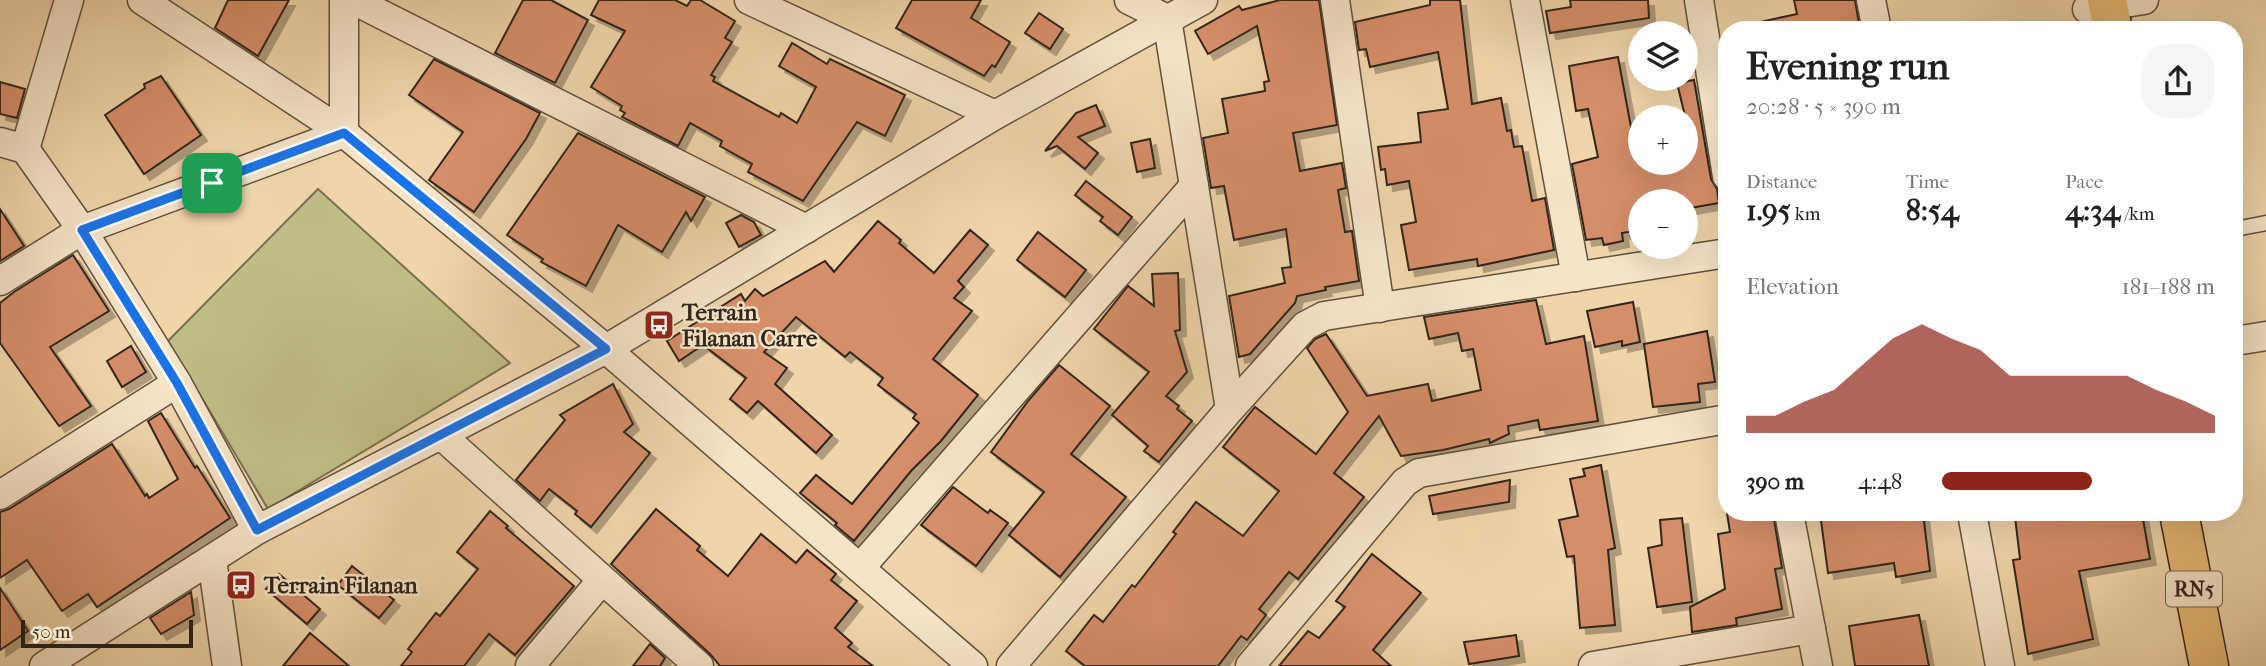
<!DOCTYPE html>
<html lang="en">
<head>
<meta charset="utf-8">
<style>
  body { margin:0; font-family:"IM FELL French Canon",serif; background:#f6f6f6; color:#202124; height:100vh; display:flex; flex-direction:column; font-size:26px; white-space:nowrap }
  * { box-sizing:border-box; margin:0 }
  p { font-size:23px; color:#757577 }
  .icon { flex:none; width:38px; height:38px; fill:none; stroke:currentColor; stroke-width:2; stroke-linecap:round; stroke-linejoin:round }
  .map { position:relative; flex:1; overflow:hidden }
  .side { position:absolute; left:1718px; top:21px; width:525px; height:500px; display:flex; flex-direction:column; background:#fff; border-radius:28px; box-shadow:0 7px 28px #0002 }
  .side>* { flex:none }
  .fabs { position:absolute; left:1628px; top:21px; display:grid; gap:14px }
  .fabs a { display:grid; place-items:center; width:70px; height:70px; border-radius:50%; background:#fff; box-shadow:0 7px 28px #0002; font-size:35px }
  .scale { position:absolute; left:21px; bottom:18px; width:172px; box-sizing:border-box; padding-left:7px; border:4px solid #30251a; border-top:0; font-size:19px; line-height:24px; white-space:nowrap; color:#30251a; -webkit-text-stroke:5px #f5e4c8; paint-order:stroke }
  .pin { position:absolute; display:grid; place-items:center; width:60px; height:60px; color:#fff; margin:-30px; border-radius:14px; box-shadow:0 4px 10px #0006 }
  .round { display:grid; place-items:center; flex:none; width:74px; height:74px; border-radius:28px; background:#f6f6f6 }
  .summary { display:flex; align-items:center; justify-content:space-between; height:119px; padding:0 28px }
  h1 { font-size:38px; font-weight:800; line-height:52px }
  .stats { display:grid; grid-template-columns:repeat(3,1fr); gap:10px; height:119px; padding:7px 28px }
  .stats div { display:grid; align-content:center }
  .stats b { font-size:30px; font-weight:800 }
  .stats small { font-size:19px; font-weight:400 }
  .stats p { font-size:19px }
  .chart { height:196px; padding:14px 28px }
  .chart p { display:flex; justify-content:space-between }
  .chart svg { width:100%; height:126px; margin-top:7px; fill:#8f2418; opacity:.7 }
  ul { padding:0 28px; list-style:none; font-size:23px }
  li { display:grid; grid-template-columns:112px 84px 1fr; align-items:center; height:52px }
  li i { height:18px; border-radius:9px; background:#8f2418 }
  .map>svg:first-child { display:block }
  .green { fill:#bfbc85; stroke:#787050; stroke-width:2 }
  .building { fill:#d68e6a; stroke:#30251a; stroke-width:2; filter:url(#shadow) }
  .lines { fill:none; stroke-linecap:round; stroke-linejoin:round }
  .lane-casing { stroke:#60513e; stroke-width:17 }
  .street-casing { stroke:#60513e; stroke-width:31 }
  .highway-casing { stroke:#30251a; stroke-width:41 }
  .lane { stroke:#f5e4c8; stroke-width:14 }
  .street { stroke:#f5e4c8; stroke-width:28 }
  .highway { stroke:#e8ba75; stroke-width:38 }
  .route-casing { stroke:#fff; stroke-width:14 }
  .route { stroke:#1a73e8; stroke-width:9 }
  .labels { text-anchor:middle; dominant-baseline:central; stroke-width:5; stroke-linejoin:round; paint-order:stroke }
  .shield { fill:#f5e4c8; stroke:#6b5e4e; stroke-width:2 }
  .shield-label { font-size:21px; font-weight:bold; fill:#30251a }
  .poi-label { font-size:23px; font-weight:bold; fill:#30251a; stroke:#f5e4c8; text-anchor:start }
</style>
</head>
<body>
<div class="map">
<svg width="2266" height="666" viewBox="0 0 2266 666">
  <defs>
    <filter id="shadow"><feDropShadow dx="6" dy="6" stdDeviation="0" flood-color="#0004"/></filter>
  </defs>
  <rect width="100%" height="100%" fill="#f0d5aa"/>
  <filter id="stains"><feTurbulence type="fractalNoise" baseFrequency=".00286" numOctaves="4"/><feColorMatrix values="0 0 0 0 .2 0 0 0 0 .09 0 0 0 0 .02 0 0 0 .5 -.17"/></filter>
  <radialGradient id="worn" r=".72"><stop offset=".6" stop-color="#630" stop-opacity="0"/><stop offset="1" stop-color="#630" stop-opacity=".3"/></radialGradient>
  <path class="green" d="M318,189L510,363L268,509L168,341Z"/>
  <g class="building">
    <path d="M228,0H289L258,56L215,28Z"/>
    <path d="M523,0H551L588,20L555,83L495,53Z"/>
    <path d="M599,0H675L687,6L691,0H700L735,21L725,38L732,42L711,75L715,77L713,81L779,117L781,113L797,123L816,87L779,66L792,43L827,64L830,59L905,95L885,136L857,122L803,201L748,172L752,164L720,146L722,141L690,123L678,146L622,117L625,113L620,110L622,106L591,87L625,31L591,15Z"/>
    <path d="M912,0H981L971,18L1010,42L995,67L992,65L984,76L896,28Z"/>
    <path d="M1280,0H1319L1337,125L1293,133L1300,171L1342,163L1346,188L1338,190L1345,232L1352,231L1359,281L1325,287L1326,290L1297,296L1295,303L1250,354L1239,357L1229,296L1285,283L1282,268L1291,267L1286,229L1234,240L1224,186L1211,188L1203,138L1228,133L1222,99L1265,91L1264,82L1269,81L1257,26L1208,54L1195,31L1239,6L1242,10Z"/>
    <path d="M1430,0H1460L1472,104L1501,98L1507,131L1511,130L1514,147L1522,146L1532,201L1545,198L1554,250L1478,266L1477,259L1409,270L1401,225L1416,222L1409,181L1387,185L1385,169L1381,170L1378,147L1421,142L1418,113L1448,109L1438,52L1370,67L1366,49L1359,50L1355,22L1430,5Z"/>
    <path d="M1570,0H1648L1649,18L1550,33L1546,11L1571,7Z"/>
    <path d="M1794,0H1855L1860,30H1761L1760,22L1797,14Z"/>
    <path d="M1039,13L1063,29L1050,49L1025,33Z"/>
    <path d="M1618,57L1631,127L1640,125V163H1685V116L1677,83L1694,80L1711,179L1717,189L1719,203L1685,209V201H1640V230L1622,233L1623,241L1604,245L1602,238L1586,240L1572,164L1598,157L1588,109L1576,111L1569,66Z"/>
    <path d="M434,59L540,113L526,139L474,212L429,180L463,132L409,95Z"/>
    <path d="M161,76L201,135L144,174L105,115L145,88L144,84Z"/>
    <path d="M0,82L25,89L17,118L0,114Z"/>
    <path d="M1096,105L1105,126L1078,137L1098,153L1085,169L1057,146L1045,151L1076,113Z"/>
    <path d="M578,133L705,197L691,221L686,212L662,252L618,225L586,286L541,262L543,259L507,235Z"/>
    <path d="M1150,139L1155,168L1137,172L1131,143Z"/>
    <path d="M1086,181L1132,217L1118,235L1100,221L1103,217L1075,195Z"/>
    <path d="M0,209L24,246L0,261Z"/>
    <path d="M741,215L754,222L761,235L739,247L726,223Z"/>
    <path d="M878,221L901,240L899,243L934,273L970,230L988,245L958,281L964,287L954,298L972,311L933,359L978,395L941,441L911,471L854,541L835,525L837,523L800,493L816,475L852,504L919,423L913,418L916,414L878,385L883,378L850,352L845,357L796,317L764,352L787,368L775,384L832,435L816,453L758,401L747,413L730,399L746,378L703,345L679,361L667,341L741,294L745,301L755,289L763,296L825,261L834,272Z"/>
    <path d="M1038,232L1086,270L1065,297L1017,260Z"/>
    <path d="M73,255L109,311L50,347L91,406L59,426L0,343V303L14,292Z"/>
    <path d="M1178,273L1180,330L1175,331L1187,372L1166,396L1179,406L1177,409L1192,421L1159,462L1144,451L1148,446L1112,415L1149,372L1094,329L1128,286L1154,306L1152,274Z"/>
    <path d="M1536,300L1546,344L1584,336L1598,421L1540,430L1538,420L1508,426L1509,434L1490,443L1489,439L1443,450L1401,456L1379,416L1334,473L1364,497L1298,579L1289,572L1259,609L1266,615L1247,640L1241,636L1218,666H1085L1066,651L1094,615L1103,622L1132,585L1135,587L1176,534L1173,532L1196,502L1243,536L1279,491L1223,447L1255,407L1316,454L1348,412L1307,348L1315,339L1326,334L1367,396L1428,384L1432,401L1481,390L1473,349L1462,351L1458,333L1429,339L1424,317Z"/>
    <path d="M1633,302L1640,342L1622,346V341L1595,347L1587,311Z"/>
    <path d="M1707,331L1715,382L1698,384L1700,402L1653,407L1644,344Z"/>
    <path d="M131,346L146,372L122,387L107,361Z"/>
    <path d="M1059,365L1110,406L1071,454L1126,497L1060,577L1009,535L1044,492L991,452L1028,401Z"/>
    <path d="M613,384L633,424L624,432L650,453L591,527L575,514L577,511L549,489L540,501L516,480L565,420L560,415Z"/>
    <path d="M161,413L195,468L197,466L230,518L97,607L88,594L62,611L27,560L0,578V512L9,509L112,444L145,496L147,494L149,498L178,479L148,421Z"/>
    <path d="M1601,465L1615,548L1608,550L1615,625L1580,628L1574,556L1567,557L1559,520L1578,516L1570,479L1585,476L1583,469Z"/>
    <path d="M1510,480L1509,502L1433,514L1429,496Z"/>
    <path d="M953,487L988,513L990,510L1008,523L976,566L921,525Z"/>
    <path d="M656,509L700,546L697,550L728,576L761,534L796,563L807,550L836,574L831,580L857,601L835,628L852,643L848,647L873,666H720L710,654L611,564Z"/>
    <path d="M490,511L508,526L506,528L574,586L515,655L489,634L464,666H401L412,652L408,649L436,613L440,616L478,569L457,552Z"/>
    <path d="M1727,513H1773L1782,568L1775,569L1782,609L1736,618L1737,625L1692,632L1690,607L1725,589L1718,534L1730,532Z"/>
    <path d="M1820,513H1890L1891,517L1923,513L1930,571L1896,577L1894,563L1828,573Z"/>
    <path d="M2050,513H2142L2150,559L2079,571L2093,639L2028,654L2013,560L2020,559L2015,517Z"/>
    <path d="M1682,518L1692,602L1657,607L1648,548L1662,545L1660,520Z"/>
    <path d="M1372,554L1421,593L1373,650L1391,666H1279L1308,631L1319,638L1345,607L1336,601Z"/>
    <path d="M352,566L394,600L379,618L338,585Z"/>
    <path d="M279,574L320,609L307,624L266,589Z"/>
    <path d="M0,588L28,631L0,650Z"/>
    <path d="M191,592L194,615L161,634L150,618Z"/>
    <path d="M1919,615L1929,666H1855L1849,626Z"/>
    <path d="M310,633L349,666H283Z"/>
    <path d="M1516,635L1519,656L1469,664L1464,642Z"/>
    <path d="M650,644L665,658L660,666H633Z"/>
  </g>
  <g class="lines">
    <g class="lane-casing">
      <path id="lane" d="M2235,229L2266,223"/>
    </g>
    <g class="street-casing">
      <g id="street">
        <path d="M142,0L344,133L606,349L973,666"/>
        <path d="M353,0L806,229"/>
        <path d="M749,0L995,115"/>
        <path d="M1129,0L1167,19"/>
        <path d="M1335,0L1380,308"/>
        <path d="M1525,0L1576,277"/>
        <path d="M1699,0L1727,176"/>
        <path d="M1871,0L1877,30"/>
        <path d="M2087,9L2144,0"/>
        <path d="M1167,19L1230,409"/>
        <path d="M344,133V0"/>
        <path d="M0,142L25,149L82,230L177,383L257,530"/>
        <path d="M25,149L69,0"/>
        <path d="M0,281L82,230L344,133"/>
        <path d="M2235,341L2266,336"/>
        <path d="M441,435L699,666"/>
        <path d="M0,495L177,383"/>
        <path d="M1789,513L1818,666"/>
        <path d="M1972,513L2000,666"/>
        <path d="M212,559L227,666"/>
        <path d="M860,568L1194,186"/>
        <path d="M44,666L257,530L606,349L995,115L1203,0"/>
        <path d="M530,666L601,581"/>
        <path d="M1011,666L1230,409L1305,326L1324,316L1727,253"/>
        <path d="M1250,666L1405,482L1419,473L1727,419"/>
        <path d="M1593,666L1811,629"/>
      </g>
    </g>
    <g class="highway-casing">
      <g id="highway">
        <path d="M2107,0L2113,30"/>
        <path d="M2179,513L2209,666"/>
      </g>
    </g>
    <use href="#lane" class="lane"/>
    <use href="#street" class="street"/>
    <use href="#highway" class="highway"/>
  </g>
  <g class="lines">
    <g class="route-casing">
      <path id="route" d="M344,133L606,349L257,530L177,383L82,230Z"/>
    </g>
    <use href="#route" class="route"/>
  </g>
  <defs>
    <g id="bus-square" transform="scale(1.575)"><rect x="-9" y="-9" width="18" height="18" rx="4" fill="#8f2418" stroke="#f5e4c8"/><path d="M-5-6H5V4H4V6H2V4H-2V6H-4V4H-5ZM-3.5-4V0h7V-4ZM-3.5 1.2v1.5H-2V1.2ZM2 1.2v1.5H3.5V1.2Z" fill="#fff"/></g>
  </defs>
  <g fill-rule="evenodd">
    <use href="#bus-square" x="659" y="325"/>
    <use href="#bus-square" x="241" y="585"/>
  </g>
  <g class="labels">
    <rect class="shield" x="2166" y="571.5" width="56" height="35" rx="5"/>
    <g class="shield-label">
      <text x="2194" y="589">RN5</text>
    </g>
    <g class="poi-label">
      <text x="682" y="312">Terrain<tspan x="682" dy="26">Filanan Carre</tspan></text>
      <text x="264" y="585">Terrain Filanan</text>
    </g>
  </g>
  <rect width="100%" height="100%" filter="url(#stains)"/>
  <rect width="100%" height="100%" fill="url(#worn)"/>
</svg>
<div class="fabs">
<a><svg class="icon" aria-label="layers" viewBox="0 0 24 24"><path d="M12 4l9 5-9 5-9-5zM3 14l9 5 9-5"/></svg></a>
<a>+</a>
<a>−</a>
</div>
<div class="scale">50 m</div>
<div class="pin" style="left:212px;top:183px;background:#1e9e55"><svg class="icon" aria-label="arrive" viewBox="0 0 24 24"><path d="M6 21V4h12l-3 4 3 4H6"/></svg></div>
<section class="side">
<div class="summary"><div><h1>Evening run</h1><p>20:28 · 5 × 390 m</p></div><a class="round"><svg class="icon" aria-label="share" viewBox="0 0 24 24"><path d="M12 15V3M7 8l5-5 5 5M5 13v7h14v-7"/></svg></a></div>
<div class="stats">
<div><p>Distance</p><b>1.95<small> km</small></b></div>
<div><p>Time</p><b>8:54</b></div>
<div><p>Pace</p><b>4:34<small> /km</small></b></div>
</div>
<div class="chart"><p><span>Elevation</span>181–188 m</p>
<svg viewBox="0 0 160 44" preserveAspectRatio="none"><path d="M0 44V38L10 38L20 33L30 29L40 20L50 11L60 6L70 11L80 15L90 24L100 24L110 24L120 24L130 24L140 29L150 33L160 38V44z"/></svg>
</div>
<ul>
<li><b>390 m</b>4:48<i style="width:55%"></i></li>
</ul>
</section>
</div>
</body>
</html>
